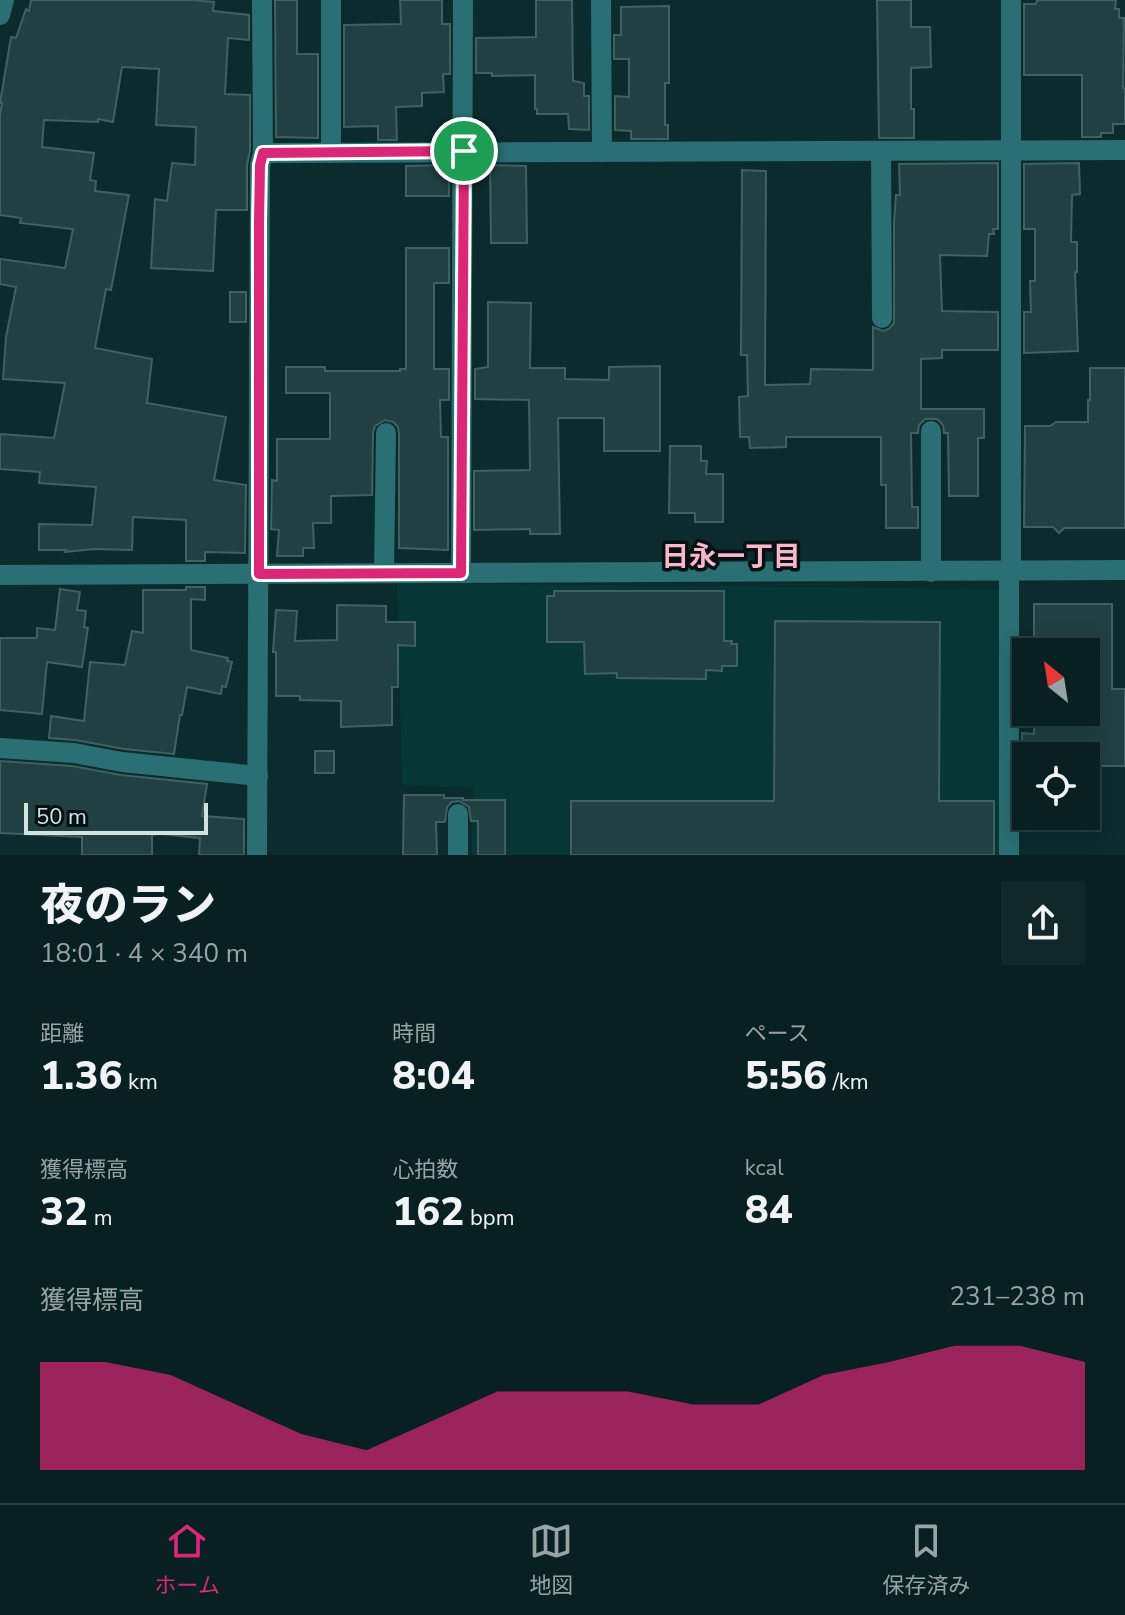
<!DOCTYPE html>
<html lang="ja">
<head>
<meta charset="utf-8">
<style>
  body { margin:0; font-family:"Nunito Sans","Noto Sans JP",sans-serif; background:#11282a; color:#f1f3f6; height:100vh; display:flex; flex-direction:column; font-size:30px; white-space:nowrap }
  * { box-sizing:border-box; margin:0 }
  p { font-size:26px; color:#98a3a5 }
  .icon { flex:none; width:44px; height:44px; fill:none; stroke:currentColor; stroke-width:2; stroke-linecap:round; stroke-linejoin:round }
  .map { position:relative; height:855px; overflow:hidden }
  .drawer { display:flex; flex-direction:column; background:#082022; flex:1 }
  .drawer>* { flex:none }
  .needle { width:52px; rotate:330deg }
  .buttons { position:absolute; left:1012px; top:638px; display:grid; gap:16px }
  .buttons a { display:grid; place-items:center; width:88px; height:88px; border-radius:0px; background:#082022; box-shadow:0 4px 20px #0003,0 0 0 2px #293e40; font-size:40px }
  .scale { position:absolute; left:24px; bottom:20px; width:184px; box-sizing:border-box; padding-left:8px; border:4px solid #d0e2e2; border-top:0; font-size:22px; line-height:28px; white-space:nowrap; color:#d0e2e2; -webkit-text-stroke:6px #051112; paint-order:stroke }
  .pin { position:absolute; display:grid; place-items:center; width:68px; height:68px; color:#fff; margin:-34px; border:4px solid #fff; border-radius:50%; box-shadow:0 2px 8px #0007 }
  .round { display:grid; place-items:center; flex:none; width:84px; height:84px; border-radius:0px; background:#11282a }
  .overview { display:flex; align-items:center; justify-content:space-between; height:136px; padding:0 40px }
  h1 { font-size:44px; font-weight:800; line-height:60px }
  .figures { display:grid; grid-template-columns:repeat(3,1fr); gap:12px; height:136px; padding:8px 40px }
  .figures div { display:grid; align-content:center }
  .figures b { font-size:40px; font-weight:800 }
  .figures small { font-size:22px; font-weight:400 }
  .figures p { font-size:22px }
  .chart { height:224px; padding:16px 40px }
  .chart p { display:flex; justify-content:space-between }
  .chart svg { width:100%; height:144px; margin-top:8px; fill:#db2777; opacity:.7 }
  .tab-bar { display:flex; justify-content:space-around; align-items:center; height:112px; border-top:2px solid #293e40; background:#082022; font-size:22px; color:#98a3a5 }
  .tab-bar a { display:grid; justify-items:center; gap:4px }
  .tab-bar .on { color:#db2777 }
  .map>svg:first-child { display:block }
  .built { fill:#073637 }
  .building { fill:#214042; stroke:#406061; stroke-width:2 }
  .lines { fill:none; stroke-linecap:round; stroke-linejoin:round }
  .minor { stroke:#2a6f73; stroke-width:20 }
  .route-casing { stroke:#fff; stroke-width:16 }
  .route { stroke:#db2777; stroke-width:10 }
  .labels { text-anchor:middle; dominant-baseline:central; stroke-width:7; stroke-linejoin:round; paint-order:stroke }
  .neighbourhood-label { font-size:28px; font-weight:bold; fill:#f9b7c9; stroke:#051112 }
</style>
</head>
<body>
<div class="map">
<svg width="1125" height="855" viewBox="0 0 1125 855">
  <rect width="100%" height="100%" fill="#0b2b2d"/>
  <path class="built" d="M397,583L1000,589V855H472L473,788L402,785Z"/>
  <g class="building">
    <path d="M31,0H192L214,2L213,11L249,15V40L228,38L225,94L250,95V151L247,165V210H216L213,271L151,268L155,199L167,201L172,163L195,165L196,127L156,125L159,69L122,67L113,122L98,119V122L44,120L42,147L94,153L90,180L96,181L95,191L129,195L111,290L106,289L95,348L152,359L147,403L226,417L214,480L246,485L245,553L205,552V561H186V520L133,517L132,550L94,549L65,552L66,550H39V524L92,525L96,487L39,483L40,472L0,469V434L54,438L65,383L3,379L6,337L16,287L0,284V259L65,268L73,229L20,223L21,218L0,215V115L2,103H0L11,37L16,38L26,9L29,11Z"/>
    <path d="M275,0H297V54H318V138L276,137Z"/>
    <path d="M400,0H442V24H450V74H443L444,92L422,93V106L396,107L397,140H378V126L344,127V25L401,24Z"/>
    <path d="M536,0H572L573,81L584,83V96H589V130L569,129L568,114H537V109H535V75L492,76V73H476V38L536,37Z"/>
    <path d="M877,0H911V27H930L931,67L911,68V109H914V138H879Z"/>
    <path d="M1037,0H1116L1115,9H1119V18H1124L1123,88H1125V124H1113V133H1101V137H1082V75H1024V4H1036Z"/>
    <path d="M669,6V83H665V125H668V139H631V131L615,130V96L629,97V59H614V35H621V7Z"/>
    <path d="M998,163V229H993L994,234H989L987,256L940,255L942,311L998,312V350H942V358L921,359V409H984V438H978V496H949L948,433H944L943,425L937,419H925L919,425L918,433H911L912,507H918V528H886V485H881V437H786V447L750,448L749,437H740L739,397L748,396L747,355H741L742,170L766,171L765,385L810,384L811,369L873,370V327L883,331L889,329L894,323V222L896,195H900L899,164Z"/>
    <path d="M1079,163L1080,194L1072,195L1071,242H1077V272H1075L1078,351L1024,353V312H1031L1030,281H1035V229H1024V164Z"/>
    <path d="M449,165V196H406V166Z"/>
    <path d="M490,165L526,166L527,243H491Z"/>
    <path d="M406,248H449V283H434V369H449V400H440L441,437H448V550L399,548V433L398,427L393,422L385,420L375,426L373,432L372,495L331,496V523H313L314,548H303V556H277L279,530L271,529L272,480L277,481V439H330V393H286V367H325V371H400V369H406Z"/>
    <rect x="230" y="292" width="16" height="30"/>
    <path d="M488,302L531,303L530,368H565V379L609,380V367L660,366V451H604V418H558L560,534H530V529L474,530V471L530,470L529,400L475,399V369L488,367Z"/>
    <path d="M1090,368H1125V528H1064L1059,533L1053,527H1024L1025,426H1050L1056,422H1088V400H1090Z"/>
    <path d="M670,446H701V461H707L706,474H723V522H695V513H669Z"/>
    <path d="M186,587H205V600L191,599V650L228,658L227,661L232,662L226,687L222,686L221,694L187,687L182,715H180L174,754L124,749L75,740L49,738L51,716L84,721L90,662L125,665L132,631L143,633V590H186Z"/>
    <path d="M60,589L80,592L77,610L86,611L84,627L88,628L82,667L47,662L42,714L0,710V638H37V628L55,630Z"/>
    <path d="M554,591H724V641H732L731,644H737V666H722V671L706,670V679L617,678V673L585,674L584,642H547V596H554Z"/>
    <path d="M1034,604H1112V689H1125V766H1086V756L1022,755V733L1034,734V712H1086V652H1034Z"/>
    <path d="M337,605L386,606V622H415V646L398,645V687H392V725L341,727V701L300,700V696H276V652H273L276,610L297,611L295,641L337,640Z"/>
    <path d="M775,621L940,622L939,801H994V855H571V801H774Z"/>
    <rect x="315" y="751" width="19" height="22"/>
    <path d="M0,761L72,766L121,775L207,784L202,816L244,819V855H199L200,838L160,834L152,835V855H82V837L0,833Z"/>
    <path d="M404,795H444V798H463V800H505V855H478V821H471L469,807L459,801L452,802L447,807L445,822H436L437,855H403Z"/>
  </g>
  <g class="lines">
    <g class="minor">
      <path d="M331,0V153"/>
      <path d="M601,0L602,152"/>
      <path d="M1011,0V570"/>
      <path d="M0,15L4,0"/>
      <path d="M881,151L882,318"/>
      <path d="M263,153L1125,150"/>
      <path d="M931,572V431"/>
      <path d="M384,573L386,433"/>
      <path d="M461,573L463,0"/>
      <path d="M0,575L1125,570"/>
      <path d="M0,748L74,753L122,762L258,776"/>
      <path d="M257,855L260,165L263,153L262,0"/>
      <path d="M458,855V814"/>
      <path d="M1009,855V571"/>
    </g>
  </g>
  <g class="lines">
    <g class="route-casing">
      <path id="route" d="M464,151L461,573L259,574V223L260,165L263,153Z"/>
    </g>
    <use href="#route" class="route"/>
  </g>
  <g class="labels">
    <g class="neighbourhood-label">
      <text x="731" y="557">日永一丁目</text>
    </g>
  </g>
</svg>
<div class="buttons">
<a><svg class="needle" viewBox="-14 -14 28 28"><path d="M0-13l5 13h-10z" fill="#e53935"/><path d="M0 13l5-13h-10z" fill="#98a3a5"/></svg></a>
<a><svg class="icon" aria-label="locate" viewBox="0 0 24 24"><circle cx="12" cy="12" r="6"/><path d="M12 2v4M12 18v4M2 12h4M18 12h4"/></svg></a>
</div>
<div class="scale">50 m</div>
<div class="pin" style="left:464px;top:151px;background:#1e9e55"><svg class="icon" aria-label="arrive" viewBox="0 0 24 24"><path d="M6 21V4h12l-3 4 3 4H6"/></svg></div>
</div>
<section class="drawer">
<div class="overview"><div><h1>夜のラン</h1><p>18:01 · 4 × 340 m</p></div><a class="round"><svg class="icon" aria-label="share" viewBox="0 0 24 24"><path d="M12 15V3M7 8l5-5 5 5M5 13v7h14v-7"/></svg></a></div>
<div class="figures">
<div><p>距離</p><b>1.36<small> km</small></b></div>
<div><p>時間</p><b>8:04</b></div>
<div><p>ペース</p><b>5:56<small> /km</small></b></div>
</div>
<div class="figures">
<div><p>獲得標高</p><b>32<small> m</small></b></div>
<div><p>心拍数</p><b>162<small> bpm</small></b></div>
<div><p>kcal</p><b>84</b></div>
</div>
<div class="chart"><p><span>獲得標高</span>231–238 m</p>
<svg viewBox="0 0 160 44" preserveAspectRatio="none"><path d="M0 44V11L10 11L20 15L30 24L40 33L50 38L60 29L70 20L80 20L90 20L100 24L110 24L120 15L130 11L140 6L150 6L160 11V44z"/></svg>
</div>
</section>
<nav class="tab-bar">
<a class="on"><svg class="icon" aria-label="home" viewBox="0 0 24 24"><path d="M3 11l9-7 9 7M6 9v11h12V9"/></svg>ホーム</a>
<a><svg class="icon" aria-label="map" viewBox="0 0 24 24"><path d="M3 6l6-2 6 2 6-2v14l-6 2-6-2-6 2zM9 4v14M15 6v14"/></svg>地図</a>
<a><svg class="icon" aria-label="saved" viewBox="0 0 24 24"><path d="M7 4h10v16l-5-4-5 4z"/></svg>保存済み</a>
</nav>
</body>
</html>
